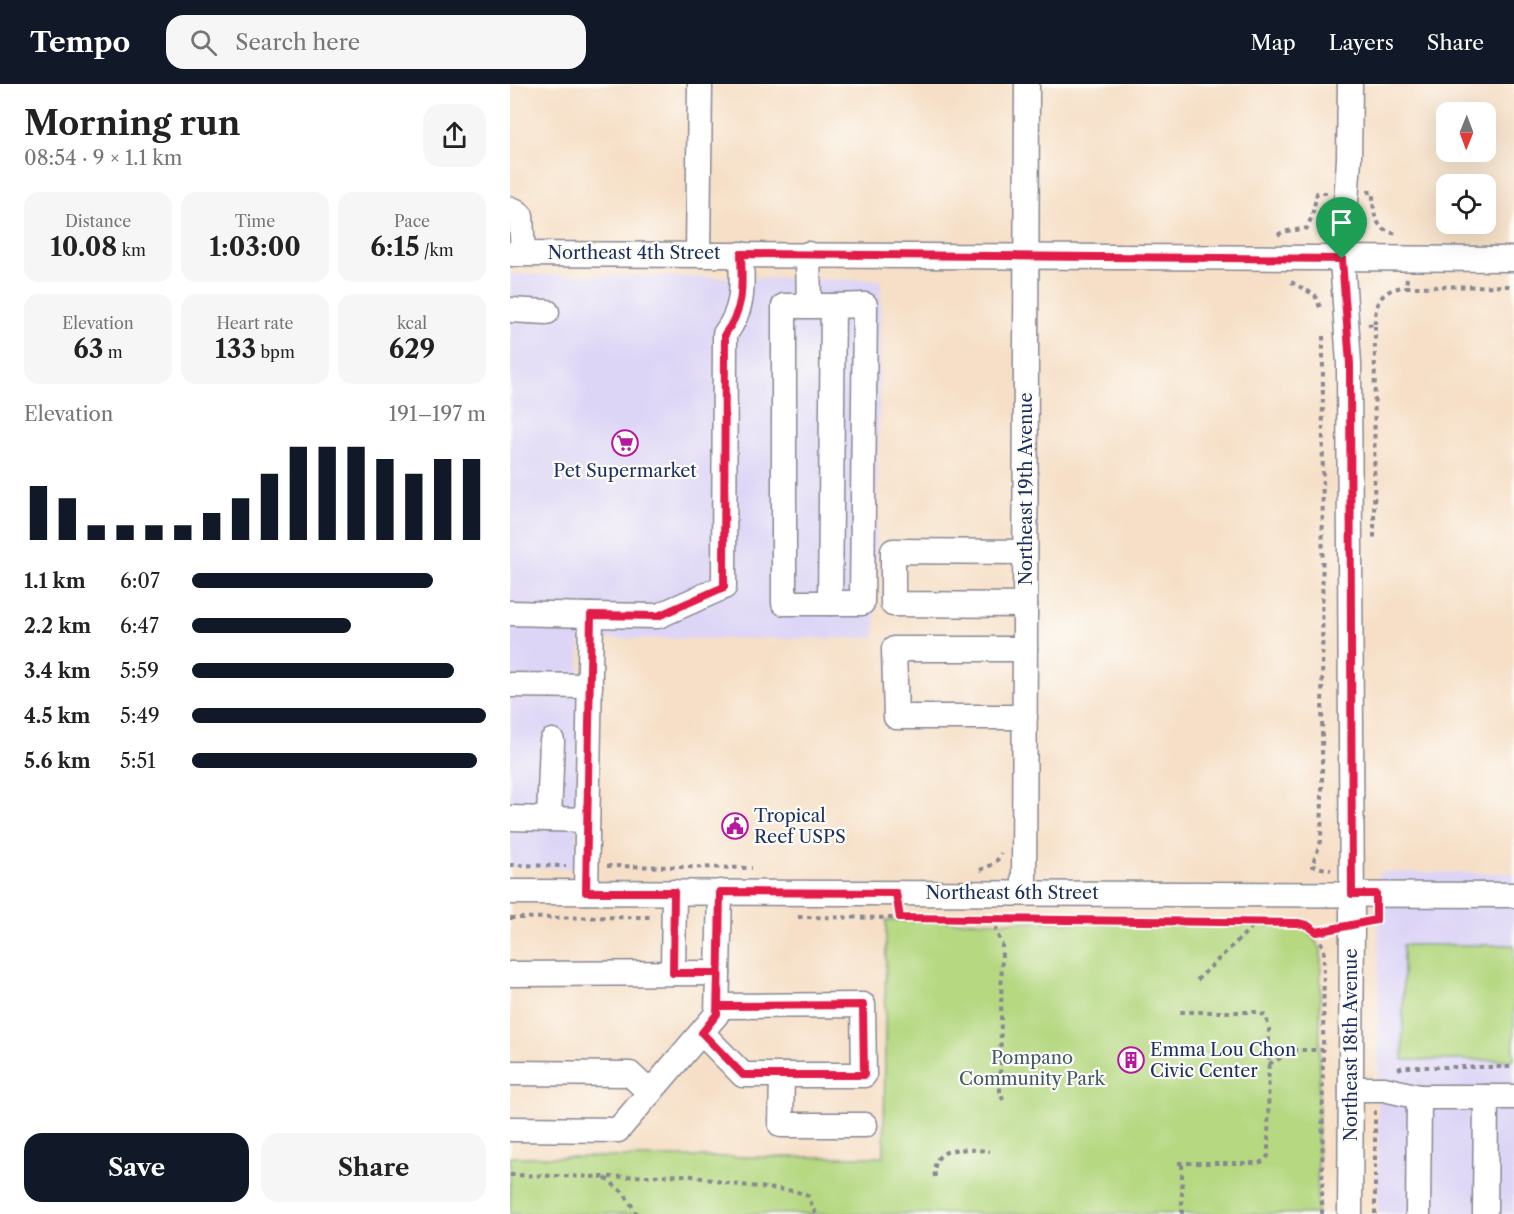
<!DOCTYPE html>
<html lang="en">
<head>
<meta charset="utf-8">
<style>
  body { margin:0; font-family:"Libre Caslon Text",serif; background:#f6f6f6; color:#222; height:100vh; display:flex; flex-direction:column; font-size:22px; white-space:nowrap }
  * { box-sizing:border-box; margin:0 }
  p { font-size:20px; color:#767676 }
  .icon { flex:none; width:33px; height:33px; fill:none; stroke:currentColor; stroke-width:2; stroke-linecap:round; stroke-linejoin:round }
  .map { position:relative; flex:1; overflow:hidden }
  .sheet { display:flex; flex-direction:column; background:#fff; width:510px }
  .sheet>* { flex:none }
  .needle { width:39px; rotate:181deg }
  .tools { position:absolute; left:926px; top:18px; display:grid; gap:12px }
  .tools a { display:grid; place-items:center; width:60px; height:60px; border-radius:12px; background:#fff; box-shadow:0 6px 24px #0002; font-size:30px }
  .pin { position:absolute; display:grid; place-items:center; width:51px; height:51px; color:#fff; margin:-62px -26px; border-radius:50% 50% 50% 0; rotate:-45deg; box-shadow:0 0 6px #0007 }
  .pin .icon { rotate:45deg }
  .round { display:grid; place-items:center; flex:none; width:63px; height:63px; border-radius:18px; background:#f6f6f6 }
  .summary { display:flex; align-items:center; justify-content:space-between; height:102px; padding:0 24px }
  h1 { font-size:33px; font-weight:800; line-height:45px }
  .stats { display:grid; grid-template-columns:repeat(3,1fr); gap:9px; height:102px; padding:6px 24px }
  .stats div { display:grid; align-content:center; border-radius:15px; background:#f6f6f6; text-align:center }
  .stats b { font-size:26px; font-weight:800 }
  .stats small { font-size:16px; font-weight:400 }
  .stats p { font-size:16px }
  .chart { height:168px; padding:12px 24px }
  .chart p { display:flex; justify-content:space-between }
  .chart svg { width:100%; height:108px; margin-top:6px; stroke:#111827; stroke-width:6 }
  .primary-button { display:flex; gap:12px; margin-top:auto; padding:12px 24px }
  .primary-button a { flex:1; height:69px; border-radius:18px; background:#111827; color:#fff; font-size:24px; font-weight:800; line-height:69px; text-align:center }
  .primary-button a+a { background:#f6f6f6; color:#222 }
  ul { padding:0 24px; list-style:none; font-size:20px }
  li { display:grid; grid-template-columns:96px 72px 1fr; align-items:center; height:45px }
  li i { height:15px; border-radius:8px; background:#111827 }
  header { display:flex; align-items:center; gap:36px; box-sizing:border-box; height:84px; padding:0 30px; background:#111827; color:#fff }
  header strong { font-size:28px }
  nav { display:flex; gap:33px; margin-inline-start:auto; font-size:21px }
  .search { width:420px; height:54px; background:#f6f6f6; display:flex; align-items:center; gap:15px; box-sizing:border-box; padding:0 21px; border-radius:18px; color:#767676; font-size:22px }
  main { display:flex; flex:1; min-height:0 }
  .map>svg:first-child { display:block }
  .built { fill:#ddd5f6 }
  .green { fill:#b5d881; stroke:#688470; stroke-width:1.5 }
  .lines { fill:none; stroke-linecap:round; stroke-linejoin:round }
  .minor-casing { stroke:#888792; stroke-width:27 }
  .path { stroke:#888792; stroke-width:4; stroke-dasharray:4.5 4.5; stroke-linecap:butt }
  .minor { stroke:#fff; stroke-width:24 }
  .route-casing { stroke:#fff; stroke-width:12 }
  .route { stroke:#e11d48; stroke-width:8 }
  .labels { text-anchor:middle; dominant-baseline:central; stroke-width:4.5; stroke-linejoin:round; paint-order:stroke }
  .street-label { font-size:18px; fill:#1b2f5e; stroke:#fdfcf7 }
  .poi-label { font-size:18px; fill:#1b2f5e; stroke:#fdfcf7; text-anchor:start }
  .park-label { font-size:18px; fill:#425967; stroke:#fdfcf7 }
</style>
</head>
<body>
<header>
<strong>Tempo</strong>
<div class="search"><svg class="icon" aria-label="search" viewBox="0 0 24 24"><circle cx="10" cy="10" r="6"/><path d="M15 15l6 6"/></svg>Search here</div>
<nav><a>Map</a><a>Layers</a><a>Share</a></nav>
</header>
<main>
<section class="sheet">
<div class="summary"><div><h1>Morning run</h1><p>08:54 · 9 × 1.1 km</p></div><a class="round"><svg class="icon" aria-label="share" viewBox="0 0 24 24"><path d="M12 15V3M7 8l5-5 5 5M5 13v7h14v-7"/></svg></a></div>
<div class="stats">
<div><p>Distance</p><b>10.08<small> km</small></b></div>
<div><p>Time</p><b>1:03:00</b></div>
<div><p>Pace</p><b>6:15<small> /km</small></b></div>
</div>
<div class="stats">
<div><p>Elevation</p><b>63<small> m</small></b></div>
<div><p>Heart rate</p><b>133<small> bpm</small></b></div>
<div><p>kcal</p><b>629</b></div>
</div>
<div class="chart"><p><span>Elevation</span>191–197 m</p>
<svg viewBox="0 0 160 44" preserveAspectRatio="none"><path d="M5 44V22M15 44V27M25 44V38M35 44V38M45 44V38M55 44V38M65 44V33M75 44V27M85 44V17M95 44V6M105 44V6M115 44V6M125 44V11M135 44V17M145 44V11M155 44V11"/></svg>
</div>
<ul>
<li><b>1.1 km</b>6:07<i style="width:82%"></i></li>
<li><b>2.2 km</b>6:47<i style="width:54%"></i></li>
<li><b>3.4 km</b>5:59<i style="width:89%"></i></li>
<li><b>4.5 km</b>5:49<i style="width:100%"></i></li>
<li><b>5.6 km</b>5:51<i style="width:97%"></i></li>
</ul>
<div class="primary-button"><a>Save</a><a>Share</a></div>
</section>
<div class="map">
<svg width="1004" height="1130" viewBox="0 0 1004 1130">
  <rect width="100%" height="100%" fill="#fdfcf7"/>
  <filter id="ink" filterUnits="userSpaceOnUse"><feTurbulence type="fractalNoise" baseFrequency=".0167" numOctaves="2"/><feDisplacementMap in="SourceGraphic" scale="12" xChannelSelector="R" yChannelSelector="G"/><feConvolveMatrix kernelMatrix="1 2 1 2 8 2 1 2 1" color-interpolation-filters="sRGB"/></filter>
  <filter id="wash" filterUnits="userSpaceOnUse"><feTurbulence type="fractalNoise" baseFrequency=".008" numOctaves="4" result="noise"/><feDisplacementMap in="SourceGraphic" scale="24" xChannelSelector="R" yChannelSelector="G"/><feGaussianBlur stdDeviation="1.35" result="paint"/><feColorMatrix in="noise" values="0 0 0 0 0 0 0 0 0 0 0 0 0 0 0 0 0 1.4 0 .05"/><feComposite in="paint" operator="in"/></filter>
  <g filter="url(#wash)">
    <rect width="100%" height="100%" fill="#f6dfc6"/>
    <g class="built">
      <path d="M0,190L371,196L365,554L70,555L66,784L0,783Z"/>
      <path d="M869,788L1004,789V1130H868Z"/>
    </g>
    <g class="green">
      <path d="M376,836L795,842L811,865L807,1130H0V1073H374Z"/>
      <rect x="893" y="861" width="111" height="115"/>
    </g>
  </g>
  <g filter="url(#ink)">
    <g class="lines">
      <g class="minor-casing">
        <g id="minor">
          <path d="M0,125L6,127L11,132L13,170"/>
          <path d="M188,169L190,0"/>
          <path d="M0,170L1004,175"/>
          <path d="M298,170L299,222H274V519H320L323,222H299"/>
          <path d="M0,226L37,228"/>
          <path d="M320,519H352L355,221L323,222"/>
          <path d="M515,521L383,520V467L515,468"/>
          <path d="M0,529L81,531L76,808"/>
          <path d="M81,531L148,532L214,503L215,250C235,223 232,202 231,170"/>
          <path d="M0,601L80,602"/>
          <path d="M515,633H386L384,565H515"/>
          <path d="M0,734L77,736"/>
          <path d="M39,735L42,657"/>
          <path d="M0,808L1004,811"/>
          <path d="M514,809L517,0"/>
          <path d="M163,889L164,808"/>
          <path d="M0,890L208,889"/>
          <path d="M208,922L353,921L354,991H272L271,1041H355"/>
          <path d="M192,949L233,991H272"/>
          <path d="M0,989L120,990L140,1009"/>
          <path d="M841,1005H874L909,1013H1004"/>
          <path d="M0,1045L108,1046L207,930L210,808"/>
          <path d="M840,1130L842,837L839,280L832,175L839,75L840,0"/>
          <path d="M908,1130L909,1013"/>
          <path d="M975,1130L976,1013"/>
        </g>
      </g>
      <g class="path">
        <path d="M857,108H863C863,129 864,146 887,150"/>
        <path d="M768,151C775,145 788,147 797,144L802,132L807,109H817"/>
        <path d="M897,194L896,203L1004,202"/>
        <path d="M781,198L805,211L811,226"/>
        <path d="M865,240C864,218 873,204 896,203"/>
        <path d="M858,241L865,240L864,456"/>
        <path d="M813,252L812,713L811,757L802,782L821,786"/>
        <path d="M0,781L56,782"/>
        <path d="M97,782L242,784"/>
        <path d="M470,786C481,782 487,779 491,769"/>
        <path d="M389,830L390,834L487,836L486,847L492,861L490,1008L493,1016"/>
        <path d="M288,833L390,834"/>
        <path d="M0,834L143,833"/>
        <path d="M487,836L746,839"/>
        <path d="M687,896L746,839C767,839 789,835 807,848L820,845"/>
        <path d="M759,980L786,966H813L814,866L807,848"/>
        <path d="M888,985L893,983H1004"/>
        <path d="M668,1079H749L755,1076L758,1072L759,945L756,932L747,928H669"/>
        <path d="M0,1091L95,1093L177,1091L222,1100L285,1107L298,1112L306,1130"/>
        <path d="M425,1093C420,1058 457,1066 480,1067"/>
        <path d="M95,1094L114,1109L127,1130"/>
        <path d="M672,1130V1080"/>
        <path d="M812,1130L813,966"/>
        <path d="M865,1130V1026"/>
      </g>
      <use href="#minor" class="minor"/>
    </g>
  </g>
  <g class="lines" filter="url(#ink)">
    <g class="route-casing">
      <path id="route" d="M832,175L231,170C232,202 235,223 215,250L214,503L148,532L81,531L76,808H164L163,889H208L207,930L192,949L233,991H354L353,921L208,922L210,808L386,809L390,834L788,839L797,841L807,848L866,836V810H842L840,280L832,175"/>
    </g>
    <use href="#route" class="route"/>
  </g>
  <defs>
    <g id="supermarket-ring" transform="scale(1.35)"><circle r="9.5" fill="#fdfcf7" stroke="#b5179e" stroke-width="1.5"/><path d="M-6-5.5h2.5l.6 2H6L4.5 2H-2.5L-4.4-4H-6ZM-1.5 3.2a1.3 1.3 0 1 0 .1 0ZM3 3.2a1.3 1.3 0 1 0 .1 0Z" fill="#b5179e"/></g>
    <g id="civic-ring" transform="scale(1.35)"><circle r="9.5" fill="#fdfcf7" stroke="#b5179e" stroke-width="1.5"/><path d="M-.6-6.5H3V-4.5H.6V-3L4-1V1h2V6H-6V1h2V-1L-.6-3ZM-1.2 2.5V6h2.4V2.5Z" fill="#b5179e"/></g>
    <g id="building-ring" transform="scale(1.35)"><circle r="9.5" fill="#fdfcf7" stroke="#b5179e" stroke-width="1.5"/><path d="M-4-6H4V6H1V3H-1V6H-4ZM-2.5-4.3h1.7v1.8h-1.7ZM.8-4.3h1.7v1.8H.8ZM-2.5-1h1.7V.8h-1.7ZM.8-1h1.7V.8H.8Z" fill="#b5179e"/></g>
  </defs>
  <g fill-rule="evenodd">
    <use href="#supermarket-ring" x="115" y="359"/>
    <use href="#civic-ring" x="225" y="742"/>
    <use href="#building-ring" x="621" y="976"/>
  </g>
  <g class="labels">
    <g class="street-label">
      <text x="124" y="169">Northeast 4th Street</text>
      <text transform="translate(516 405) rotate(-90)">Northeast 19th Avenue</text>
      <text x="502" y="809">Northeast 6th Street</text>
      <text transform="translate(841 961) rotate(-90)">Northeast 18th Avenue</text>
    </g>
    <g class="poi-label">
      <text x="115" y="387" text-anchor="middle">Pet Supermarket</text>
      <text x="244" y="732">Tropical<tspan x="244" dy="21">Reef USPS</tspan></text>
      <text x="640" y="966">Emma Lou Chon<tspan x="640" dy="21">Civic Center</tspan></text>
    </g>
    <g class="park-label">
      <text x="522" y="974">Pompano<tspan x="522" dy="21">Community Park</tspan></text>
    </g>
  </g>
</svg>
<div class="tools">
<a><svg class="needle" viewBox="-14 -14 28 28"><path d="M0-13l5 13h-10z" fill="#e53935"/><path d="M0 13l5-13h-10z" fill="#767676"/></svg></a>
<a><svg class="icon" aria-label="locate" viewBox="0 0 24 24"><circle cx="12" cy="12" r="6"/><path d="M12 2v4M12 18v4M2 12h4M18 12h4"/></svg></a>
</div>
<div class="pin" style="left:832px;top:175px;background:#1e9e55"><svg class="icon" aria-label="arrive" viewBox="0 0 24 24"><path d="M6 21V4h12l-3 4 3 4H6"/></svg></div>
</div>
</main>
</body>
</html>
